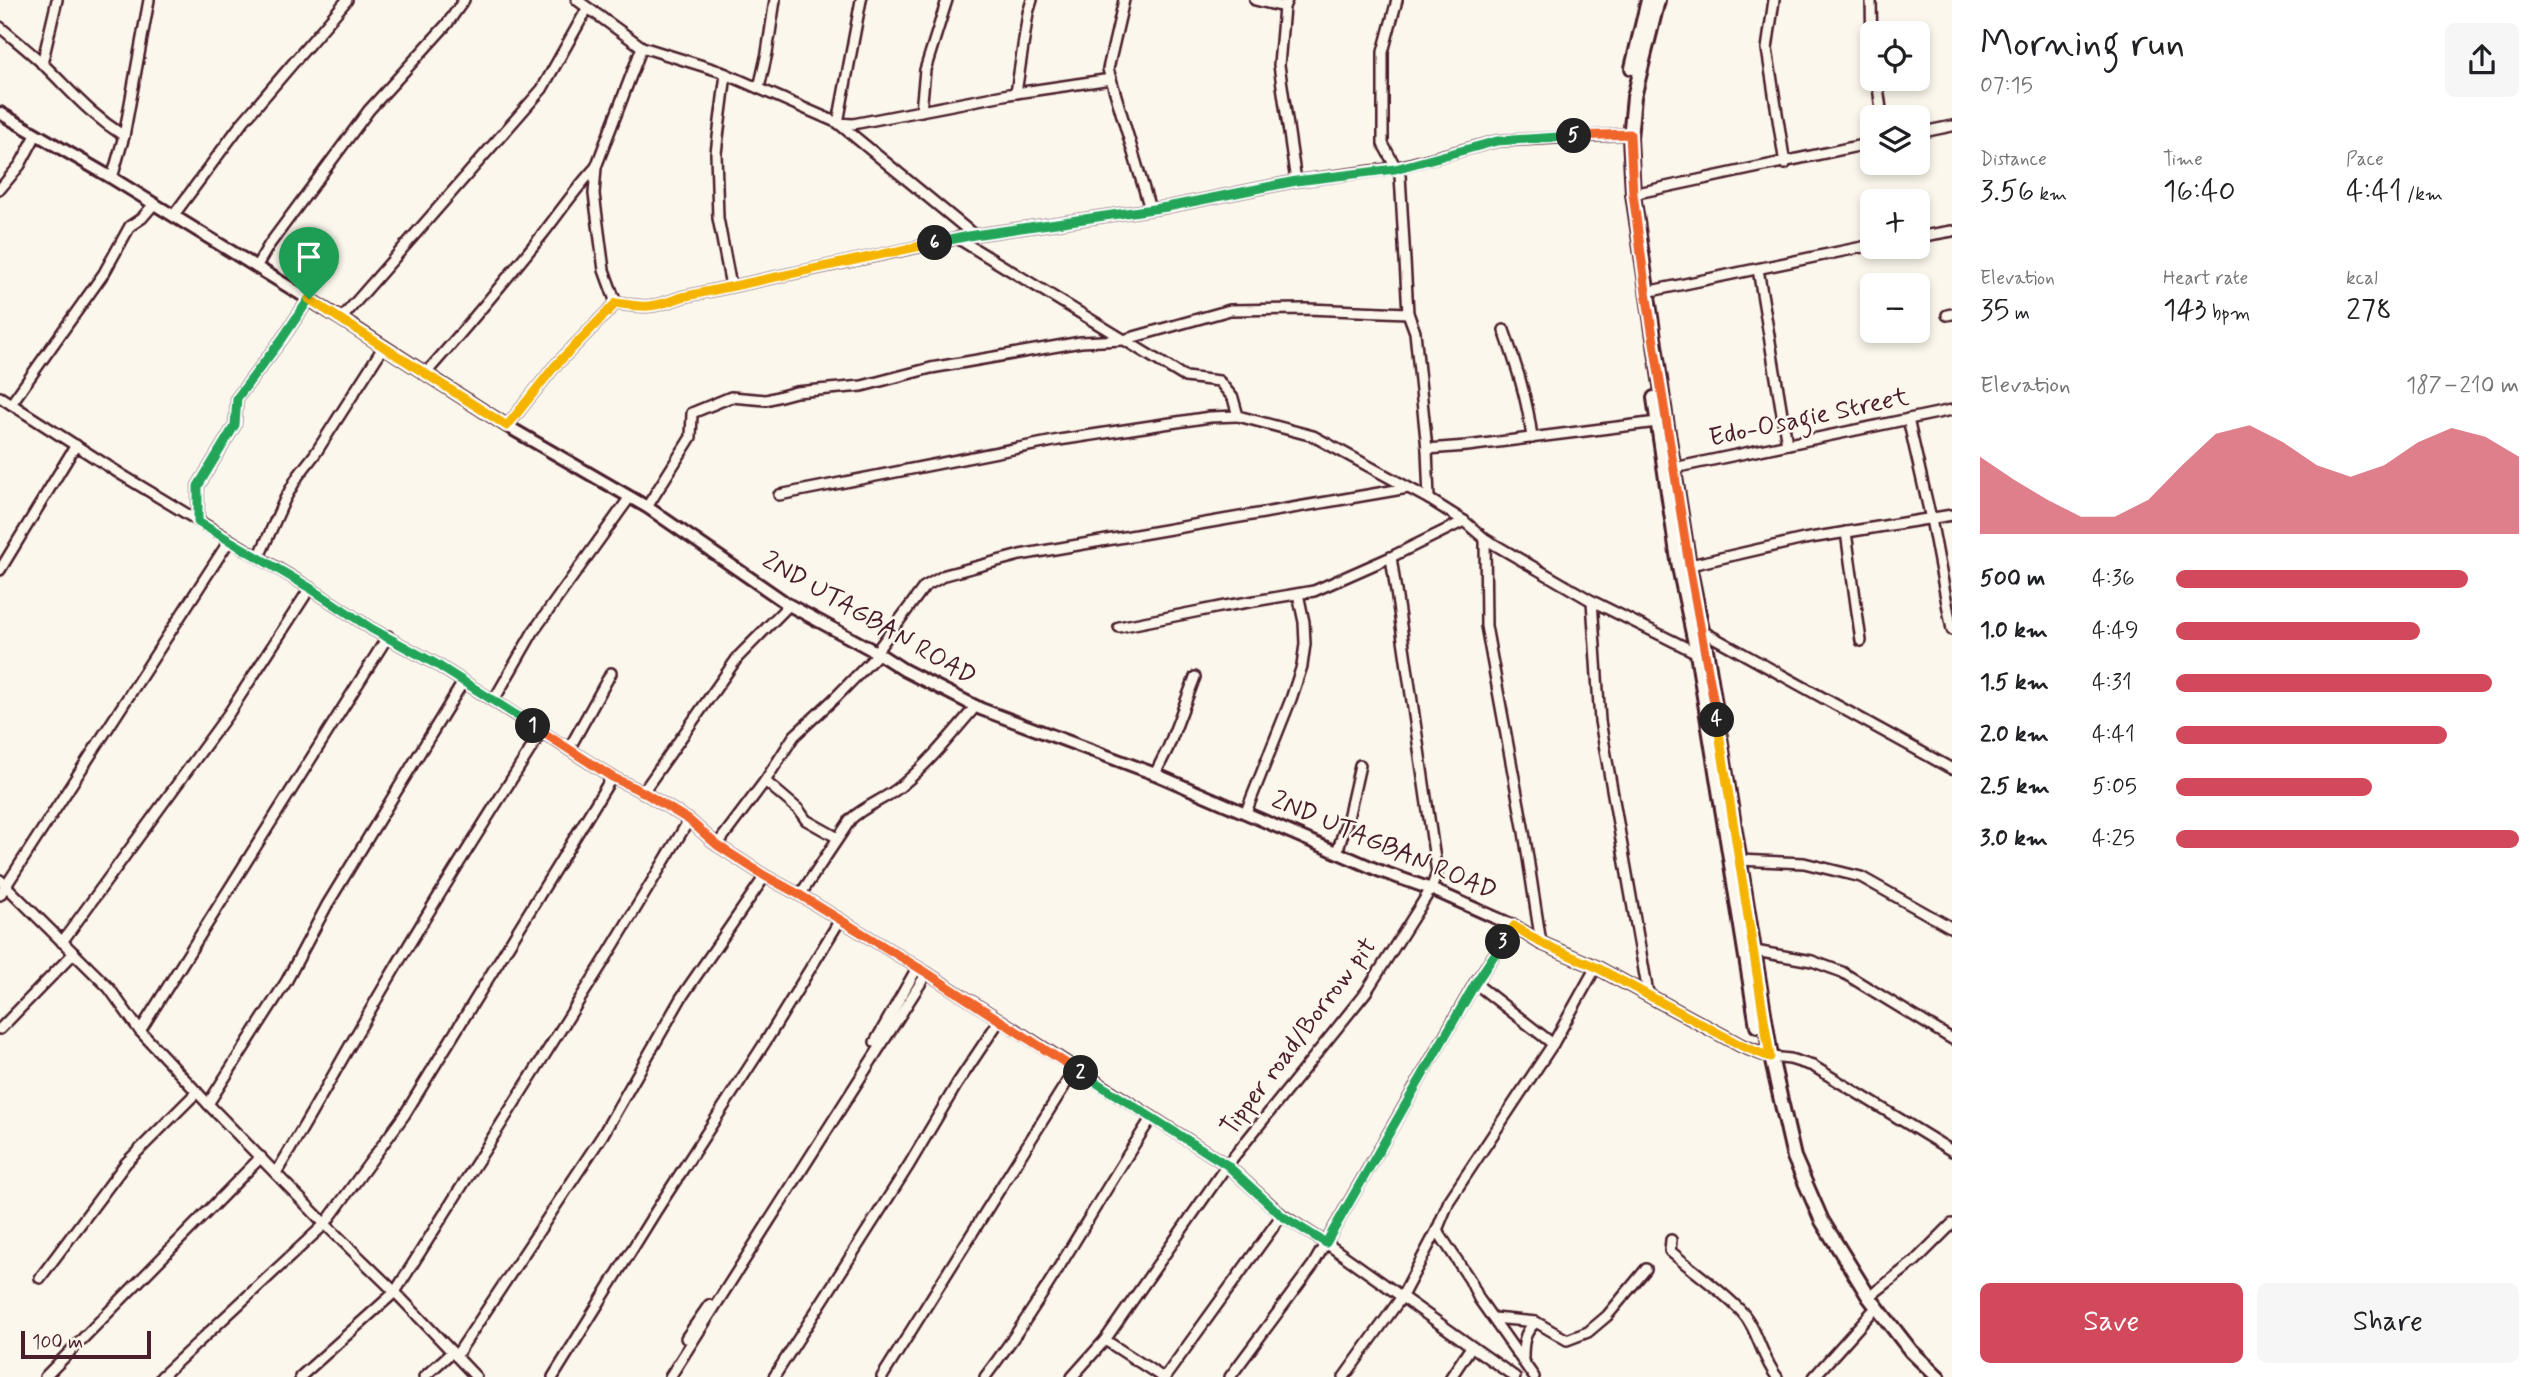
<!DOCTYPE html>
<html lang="en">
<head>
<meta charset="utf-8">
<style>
  body { margin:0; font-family:Mynerve,sans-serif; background:#f6f6f6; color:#202124; height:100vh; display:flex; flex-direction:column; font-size:26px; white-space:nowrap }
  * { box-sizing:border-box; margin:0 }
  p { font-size:23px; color:#757577 }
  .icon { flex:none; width:38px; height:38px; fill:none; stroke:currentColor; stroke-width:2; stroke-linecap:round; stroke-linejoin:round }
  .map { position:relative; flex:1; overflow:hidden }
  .panel { display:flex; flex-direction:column; background:#fff; width:595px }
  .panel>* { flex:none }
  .buttons { position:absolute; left:1860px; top:21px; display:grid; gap:14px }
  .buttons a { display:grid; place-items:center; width:70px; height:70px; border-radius:10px; background:#fff; box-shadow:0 4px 10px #0003; font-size:35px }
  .scale { position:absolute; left:21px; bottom:18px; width:130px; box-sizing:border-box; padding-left:7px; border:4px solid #4a1f2b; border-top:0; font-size:19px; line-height:24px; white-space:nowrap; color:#4a1f2b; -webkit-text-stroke:5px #fbf7ec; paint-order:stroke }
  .pin { position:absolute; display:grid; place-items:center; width:60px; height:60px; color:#fff; margin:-72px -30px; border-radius:50% 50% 50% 0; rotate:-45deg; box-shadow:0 0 7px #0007 }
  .pin .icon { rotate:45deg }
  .km { position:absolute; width:35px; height:35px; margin:-18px; border-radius:50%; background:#222; color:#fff; font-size:19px; line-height:35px; text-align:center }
  .round { display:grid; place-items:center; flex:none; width:74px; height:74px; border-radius:10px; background:#f6f6f6 }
  .summary { display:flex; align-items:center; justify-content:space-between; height:119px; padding:0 28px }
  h1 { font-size:38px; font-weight:600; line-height:52px }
  .figures { display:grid; grid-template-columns:repeat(3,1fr); gap:10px; height:119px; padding:7px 28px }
  .figures div { display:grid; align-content:center }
  .figures b { font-size:30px; font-weight:600 }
  .figures small { font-size:19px; font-weight:400 }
  .figures p { font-size:19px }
  .chart { height:196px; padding:14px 28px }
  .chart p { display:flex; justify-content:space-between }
  .chart svg { width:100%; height:126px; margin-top:7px; fill:#d1495b; opacity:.7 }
  .action { display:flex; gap:14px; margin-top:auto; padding:14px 28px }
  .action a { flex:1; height:80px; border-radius:10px; background:#d1495b; color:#fff; font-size:28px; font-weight:600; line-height:80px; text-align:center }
  .action a+a { background:#f6f6f6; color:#202124 }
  ul { padding:0 28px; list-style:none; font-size:23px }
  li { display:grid; grid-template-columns:112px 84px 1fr; align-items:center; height:52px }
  li i { height:18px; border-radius:9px; background:#d1495b }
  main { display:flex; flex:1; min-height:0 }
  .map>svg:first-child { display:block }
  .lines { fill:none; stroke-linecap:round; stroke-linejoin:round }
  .minor-casing { stroke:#4a1f2b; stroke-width:14 }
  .tertiary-casing { stroke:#4a1f2b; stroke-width:16 }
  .secondary-casing { stroke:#4a1f2b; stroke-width:18 }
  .minor { stroke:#fbf7ec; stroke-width:9 }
  .tertiary { stroke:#fbf7ec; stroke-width:10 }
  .secondary { stroke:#fbf7ec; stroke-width:12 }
  .split-1-casing { stroke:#fff; stroke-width:14 }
  .split-2-casing { stroke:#fff; stroke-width:14 }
  .split-3-casing { stroke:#fff; stroke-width:14 }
  .split-4-casing { stroke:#fff; stroke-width:14 }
  .split-5-casing { stroke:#fff; stroke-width:14 }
  .split-6-casing { stroke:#fff; stroke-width:14 }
  .split-7-casing { stroke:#fff; stroke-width:14 }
  .split-1 { stroke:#22a559; stroke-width:9 }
  .split-2 { stroke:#f0652b; stroke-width:9 }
  .split-3 { stroke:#22a559; stroke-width:9 }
  .split-4 { stroke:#f5b400; stroke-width:9 }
  .split-5 { stroke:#f0652b; stroke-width:9 }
  .split-6 { stroke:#22a559; stroke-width:9 }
  .split-7 { stroke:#f5b400; stroke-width:9 }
  .labels { text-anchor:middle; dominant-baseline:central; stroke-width:5; stroke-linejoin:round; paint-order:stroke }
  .street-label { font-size:26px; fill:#4a1f2b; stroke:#fbf7ec }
</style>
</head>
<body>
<main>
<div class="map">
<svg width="1952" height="1377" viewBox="0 0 1952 1377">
  <rect width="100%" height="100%" fill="#fbf7ec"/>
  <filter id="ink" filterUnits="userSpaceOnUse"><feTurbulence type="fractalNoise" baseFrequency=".0143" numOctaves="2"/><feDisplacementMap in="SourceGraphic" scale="14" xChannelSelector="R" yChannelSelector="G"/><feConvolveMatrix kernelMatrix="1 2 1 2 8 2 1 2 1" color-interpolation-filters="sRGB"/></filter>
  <g filter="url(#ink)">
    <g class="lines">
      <g class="minor-casing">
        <g id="minor">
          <path d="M577,0L642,47L719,71L838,123L974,235"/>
          <path d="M861,0L838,123L853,124L1009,94L1111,79"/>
          <path d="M1124,0L1108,69L1150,209"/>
          <path d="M1255,0L1284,7"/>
          <path d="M1287,0L1284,7L1279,65L1296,181"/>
          <path d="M1397,0L1383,52V144L1400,175L1408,313L1415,332L1427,449L1429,499"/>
          <path d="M1774,0L1767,49L1785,164"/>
          <path d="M1871,0L1872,50"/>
          <path d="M0,27C14,39 28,50 42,63C72,92 88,113 124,136"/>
          <path d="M42,64L57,0"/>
          <path d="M726,74L716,153L718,218L731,286"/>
          <path d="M1877,79L1882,117"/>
          <path d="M759,88L767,53L775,0"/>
          <path d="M1016,93L1028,13L1032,0"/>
          <path d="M921,111L925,70L947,0"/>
          <path d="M1918,133L1952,126"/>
          <path d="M112,178L124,136L149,0"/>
          <path d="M0,189L20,165L36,135"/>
          <path d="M1633,194L1872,143"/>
          <path d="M173,216L242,123L347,0"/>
          <path d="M1918,237L1952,231"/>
          <path d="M957,238L1185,377L1219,381L1233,398L1238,416L1313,436L1429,499L1464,521L1485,539L1592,601L1697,653"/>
          <path d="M256,267L269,245L369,110L447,24L464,0"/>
          <path d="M1758,269L1787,444"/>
          <path d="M1646,292L1872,245"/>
          <path d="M616,303L604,270L594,194L596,167L642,47"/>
          <path d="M1947,315L1952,314"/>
          <path d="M341,319L542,89L587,9"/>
          <path d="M1504,330C1516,365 1528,400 1532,438"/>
          <path d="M426,373C466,328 504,282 542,235C560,212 576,188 596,167"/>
          <path d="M0,397L122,475L310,588L372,629L436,664L612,777L643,792L689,820L717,845L765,876L800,895L927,973L1227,1165L1282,1215L1326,1243L1515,1377"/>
          <path d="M11,404L104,273L130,226L142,218L154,204"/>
          <path d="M1908,419L1931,519L1952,630"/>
          <path d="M507,426L554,367L616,303C646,308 653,308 682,297L974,235L1167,207L1296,181L1395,168L1497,141L1630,134"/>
          <path d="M1427,449L1467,446L1657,422"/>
          <path d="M1674,468L1952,410"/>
          <path d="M779,495L1059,440L1210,417L1238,416"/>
          <path d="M647,507L691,437L692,413L731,397L766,400L796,392L862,386L931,368L1081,342L1123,340L1230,310L1307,309L1408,313"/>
          <path d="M198,521V486L235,425L237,398L282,339L309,299"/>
          <path d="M1846,532L1861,641"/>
          <path d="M1485,539L1486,626L1524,832L1541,943"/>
          <path d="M259,557L285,499L298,476L315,454L384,346"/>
          <path d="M1686,566L1804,539L1952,515"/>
          <path d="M0,570L76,445"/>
          <path d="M1592,601L1600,721L1648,993"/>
          <path d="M1119,627L1225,606L1314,591L1391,557L1464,521"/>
          <path d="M1702,631L1952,769"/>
          <path d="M876,652L924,587L945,575L1020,555L1408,488"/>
          <path d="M494,700L533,632L630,497"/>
          <path d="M569,749L611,673"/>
          <path d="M1155,774L1168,748L1195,677"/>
          <path d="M643,792L738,657L789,605"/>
          <path d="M1246,812L1291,699L1302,666L1305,644L1304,622L1298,594"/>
          <path d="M838,838L806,820L799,810L765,781L794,736L835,698L878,654"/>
          <path d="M717,845L765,781"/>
          <path d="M1337,852L1348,818L1360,765"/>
          <path d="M1738,860L1804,863L1861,877L1952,928"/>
          <path d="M0,880L109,988L140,1031L208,1104L325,1224L395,1292L476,1377"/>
          <path d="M0,895L229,541"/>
          <path d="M800,895L851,819C866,805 886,799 901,786C929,763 952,734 976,706"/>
          <path d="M62,942L229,713L310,588"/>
          <path d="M1755,951L1812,961L1842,972L1952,1039"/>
          <path d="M1475,983L1553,1044"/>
          <path d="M0,1029L74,953"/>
          <path d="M140,1031L388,636"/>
          <path d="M875,1042L917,968"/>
          <path d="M1771,1057L1790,1059L1813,1066L1952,1151"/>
          <path d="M208,1104L286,982L327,905L463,682"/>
          <path d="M276,1173C315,1109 350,1044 388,980C437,896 490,814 542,731"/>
          <path d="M1437,1230L1470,1280L1479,1299L1534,1377"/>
          <path d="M1671,1240L1670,1251C1693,1271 1720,1289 1741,1311C1758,1329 1761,1357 1777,1377"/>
          <path d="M40,1278L126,1163L197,1092"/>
          <path d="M1869,1297L1915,1261L1952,1224"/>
          <path d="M1493,1318L1536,1322L1567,1340L1588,1332L1607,1316L1646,1269"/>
          <path d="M686,1338L709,1305"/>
          <path d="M1105,1340L1162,1377"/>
          <path d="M456,1356L602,1136L681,998L765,876"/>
          <path d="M1523,1358C1523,1343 1524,1332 1536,1322"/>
          <path d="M45,1377L261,1157"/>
          <path d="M161,1377L325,1224L405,1114L612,777"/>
          <path d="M300,1377L395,1292L604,961L689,820"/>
          <path d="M424,1377L452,1352"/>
          <path d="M553,1377L656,1211L766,1041L840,920"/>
          <path d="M670,1377L927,973"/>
          <path d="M774,1377L909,1165L957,1084L999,1021"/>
          <path d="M882,1377L1075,1069"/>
          <path d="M985,1377C1048,1294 1095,1203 1152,1117"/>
          <path d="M1072,1377L1105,1340L1227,1165L1366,992L1431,889L1437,873L1391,557"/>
          <path d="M1165,1377L1282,1215"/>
          <path d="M1230,1377L1313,1265L1475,983L1514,926"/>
          <path d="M1344,1377L1401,1298L1437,1230L1449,1201L1553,1044L1596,967"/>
          <path d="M1451,1377L1471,1347"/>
          <path d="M1814,1377L1872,1312"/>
        </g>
      </g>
      <g class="tertiary-casing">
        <path id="tertiary" d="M0,113L112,178L341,319L507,426L647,507L789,605L876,652L904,670L981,709L1155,774L1380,871L1431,889L1514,926L1541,943L1596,967L1742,1046L1771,1057"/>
      </g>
      <g class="secondary-casing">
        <g id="secondary">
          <path d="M1658,0L1634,97L1630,138L1633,194L1666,420L1689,565L1707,655L1771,1057L1794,1157L1822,1221L1869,1297L1911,1351L1938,1377"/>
          <path d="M1632,68L1648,0"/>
          <path d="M1654,398L1679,567L1697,653L1757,1026"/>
        </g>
      </g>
      <use href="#minor" class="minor"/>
      <use href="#tertiary" class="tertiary"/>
      <use href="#secondary" class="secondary"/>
    </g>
  </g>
  <g class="lines" filter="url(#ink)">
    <g class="split-1-casing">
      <path id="split-1" d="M309,299L282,339L237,398L235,425L198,486V522L310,588L372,629L436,664L533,726"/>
    </g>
    <g class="split-2-casing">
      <path id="split-2" d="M533,726L612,777L643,792L689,820L717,845L765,876L800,895L927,973L1081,1073"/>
    </g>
    <g class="split-3-casing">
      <path id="split-3" d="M1081,1073L1227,1165L1282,1216L1326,1243L1475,984L1503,942"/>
    </g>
    <g class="split-4-casing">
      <path id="split-4" d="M1503,942L1514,926L1541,943L1596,967L1742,1046L1770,1057L1717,720"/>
    </g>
    <g class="split-5-casing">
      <path id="split-5" d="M1574,136L1630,134L1633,194L1646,292L1689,565L1717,720"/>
    </g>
    <g class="split-6-casing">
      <path id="split-6" d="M935,243L974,235L1167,207L1296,181L1395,169L1497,141L1574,136"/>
    </g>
    <g class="split-7-casing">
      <path id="split-7" d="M309,299L507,426L554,367L616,303C646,308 653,308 682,297L935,243"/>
    </g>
    <use href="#split-1" class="split-1"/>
    <use href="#split-2" class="split-2"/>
    <use href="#split-3" class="split-3"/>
    <use href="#split-4" class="split-4"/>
    <use href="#split-5" class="split-5"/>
    <use href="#split-6" class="split-6"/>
    <use href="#split-7" class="split-7"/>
  </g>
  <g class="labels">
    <g class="street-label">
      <text transform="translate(1809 418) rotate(-12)">Edo-Osagie Street</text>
      <text transform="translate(869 619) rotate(30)">2ND UTAGBAN ROAD</text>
      <text transform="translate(1384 846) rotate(23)">2ND UTAGBAN ROAD</text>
      <text transform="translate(1299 1037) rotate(-53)">Tipper road/Borrow pit</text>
    </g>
  </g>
</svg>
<div class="buttons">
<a><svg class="icon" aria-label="locate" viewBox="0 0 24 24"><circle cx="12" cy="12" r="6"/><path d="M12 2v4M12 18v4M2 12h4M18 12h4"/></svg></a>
<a><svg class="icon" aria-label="layers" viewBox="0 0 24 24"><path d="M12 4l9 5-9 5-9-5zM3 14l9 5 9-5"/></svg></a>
<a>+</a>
<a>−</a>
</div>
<div class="scale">100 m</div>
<div class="pin" style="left:309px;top:299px;background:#1e9e55"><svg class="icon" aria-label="arrive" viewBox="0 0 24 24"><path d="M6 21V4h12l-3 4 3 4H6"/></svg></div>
<b class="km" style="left:533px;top:726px">1</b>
<b class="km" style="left:1081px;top:1073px">2</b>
<b class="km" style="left:1503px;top:942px">3</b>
<b class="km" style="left:1717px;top:720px">4</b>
<b class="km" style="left:1574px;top:136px">5</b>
<b class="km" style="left:935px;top:243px">6</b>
</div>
<section class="panel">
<div class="summary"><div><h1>Morning run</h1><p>07:15</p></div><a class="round"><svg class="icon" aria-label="share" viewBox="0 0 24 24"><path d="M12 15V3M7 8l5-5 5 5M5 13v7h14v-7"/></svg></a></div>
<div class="figures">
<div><p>Distance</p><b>3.56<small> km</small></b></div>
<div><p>Time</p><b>16:40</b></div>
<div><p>Pace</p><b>4:41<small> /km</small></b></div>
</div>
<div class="figures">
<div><p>Elevation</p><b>35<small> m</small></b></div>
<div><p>Heart rate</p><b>143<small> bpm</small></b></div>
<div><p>kcal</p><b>278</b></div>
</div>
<div class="chart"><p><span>Elevation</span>187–210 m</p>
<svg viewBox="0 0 160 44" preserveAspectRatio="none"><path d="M0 44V17L10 25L20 32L30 38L40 38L50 32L60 20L70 9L80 6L90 12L100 20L110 24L120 20L130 12L140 7L150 10L160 17V44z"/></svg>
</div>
<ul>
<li><b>500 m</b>4:36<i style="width:85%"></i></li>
<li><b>1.0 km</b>4:49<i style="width:71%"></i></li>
<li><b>1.5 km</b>4:31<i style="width:92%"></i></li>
<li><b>2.0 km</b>4:41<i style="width:79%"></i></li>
<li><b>2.5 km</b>5:05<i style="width:57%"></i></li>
<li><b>3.0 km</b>4:25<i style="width:100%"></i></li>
</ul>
<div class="action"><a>Save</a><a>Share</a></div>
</section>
</main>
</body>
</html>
